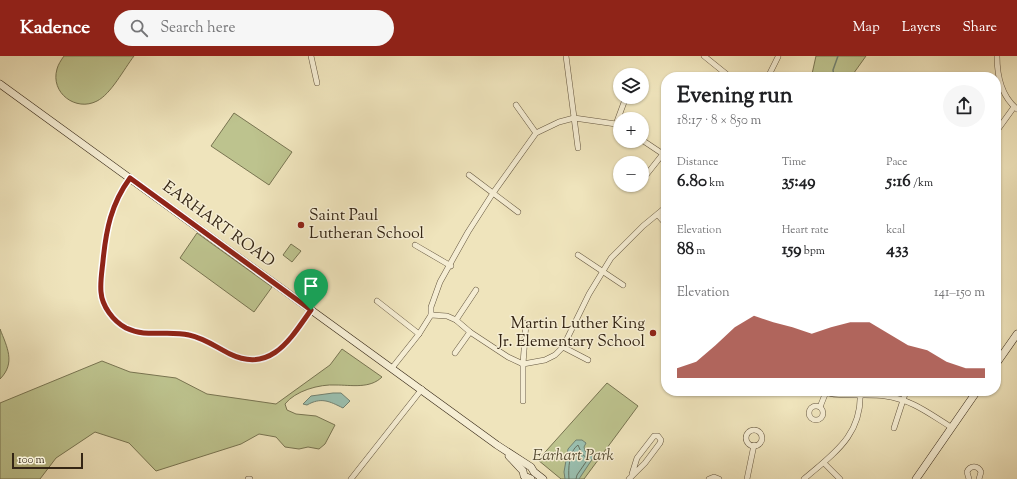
<!DOCTYPE html>
<html lang="en">
<head>
<meta charset="utf-8">
<style>
  body { margin:0; font-family:"Sorts Mill Goudy",serif; background:#f6f6f6; color:#202124; height:100vh; display:flex; flex-direction:column; font-size:15px; white-space:nowrap }
  * { box-sizing:border-box; margin:0 }
  p { font-size:13px; color:#757577 }
  .icon { flex:none; width:22px; height:22px; fill:none; stroke:currentColor; stroke-width:2; stroke-linecap:round; stroke-linejoin:round }
  .map { position:relative; flex:1; overflow:hidden }
  .side { position:absolute; left:661px; top:16px; width:340px; height:324px; display:flex; flex-direction:column; background:#fff; border-radius:16px; box-shadow:0 1px 3px #0004 }
  .side>* { flex:none }
  .tools { position:absolute; left:613px; top:12px; display:grid; gap:8px }
  .tools a { display:grid; place-items:center; width:36px; height:36px; border-radius:50%; background:#fff; box-shadow:0 1px 3px #0004; font-size:20px }
  .scale { position:absolute; left:12px; bottom:10px; width:71px; box-sizing:border-box; padding-left:4px; border:2px solid #342514; border-top:0; font-size:11px; line-height:14px; white-space:nowrap; color:#342514; -webkit-text-stroke:3px #f5edd3; paint-order:stroke }
  .pin { position:absolute; display:grid; place-items:center; width:34px; height:34px; color:#fff; margin:-41px -17px; border-radius:50% 50% 50% 0; rotate:-45deg; box-shadow:0 0 4px #0007 }
  .pin .icon { rotate:45deg }
  .round { display:grid; place-items:center; flex:none; width:42px; height:42px; border-radius:21px; background:#f6f6f6 }
  .headline { display:flex; align-items:center; justify-content:space-between; height:68px; padding:0 16px }
  h1 { font-size:22px; font-weight:800; line-height:30px }
  .figures { display:grid; grid-template-columns:repeat(3,1fr); gap:6px; height:68px; padding:4px 16px }
  .figures div { display:grid; align-content:center }
  .figures b { font-size:17px; font-weight:800 }
  .figures small { font-size:11px; font-weight:400 }
  .figures p { font-size:11px }
  .chart { height:112px; padding:8px 16px }
  .chart p { display:flex; justify-content:space-between }
  .chart svg { width:100%; height:72px; margin-top:4px; fill:#8f2418; opacity:.7 }
  header { display:flex; align-items:center; gap:24px; box-sizing:border-box; height:56px; padding:0 20px; background:#8f2418; color:#fff }
  header strong { font-size:19px }
  nav { display:flex; gap:22px; margin-inline-start:auto; font-size:14px }
  .search { width:280px; height:36px; background:#f6f6f6; display:flex; align-items:center; gap:10px; box-sizing:border-box; padding:0 14px; border-radius:22px; color:#757577; font-size:15px }
  .map>svg:first-child { display:block }
  .green { fill:#bdc38e; stroke:#787451 }
  .water { fill:#9abfaf; stroke:#718171 }
  .lines { fill:none; stroke-linecap:round; stroke-linejoin:round }
  .shore { stroke:#677262; stroke-width:1 }
  .stream { stroke:#718171; stroke-width:1.5 }
  .street-casing { stroke:#63553e; stroke-width:6 }
  .secondary-casing { stroke:#342514; stroke-width:8 }
  .street { stroke:#f5edd3; stroke-width:5 }
  .secondary { stroke:#f5edd3; stroke-width:7 }
  .route-casing { stroke:#fff; stroke-width:8 }
  .route { stroke:#8f2418; stroke-width:5 }
  .poi-dot { fill:#8f2418; stroke:#f5edd3; stroke-width:1.5 }
  .labels { text-anchor:middle; dominant-baseline:central; stroke-width:3; stroke-linejoin:round; paint-order:stroke }
  .poi-label { font-size:16px; fill:#342514; stroke:#f5edd3; text-anchor:start }
  .street-label { font-size:16px; fill:#342514; stroke:#f5edd3 }
  .park-label { font-size:16px; font-style:italic; fill:#564c32; stroke:#f5edd3 }
</style>
</head>
<body>
<header>
<strong>Kadence</strong>
<div class="search"><svg class="icon" aria-label="search" viewBox="0 0 24 24"><circle cx="10" cy="10" r="6"/><path d="M15 15l6 6"/></svg>Search here</div>
<nav><a>Map</a><a>Layers</a><a>Share</a></nav>
</header>
<div class="map">
<svg width="1017" height="423" viewBox="0 0 1017 423">
  <rect width="100%" height="100%" fill="#efe4bc"/>
  <filter id="stains"><feTurbulence type="fractalNoise" baseFrequency=".005" numOctaves="4"/><feColorMatrix values="0 0 0 0 .2 0 0 0 0 .09 0 0 0 0 .02 0 0 0 .5 -.17"/></filter>
  <radialGradient id="worn" r=".72"><stop offset=".6" stop-color="#630" stop-opacity="0"/><stop offset="1" stop-color="#630" stop-opacity=".3"/></radialGradient>
  <g class="green">
    <path d="M64,0H134C124,13 111,38 97,45C76,56 50,37 57,13C58,9 61,4 64,0Z"/>
    <path d="M816,0H866L851,21H816L812,18Z"/>
    <path d="M234,57L292,96L269,129L211,90Z"/>
    <path d="M197,177L272,231L254,256L180,202Z"/>
    <path d="M291,188L301,195L292,206L283,199Z"/>
    <path d="M0,273C7,291 16,307 0,323Z"/>
    <path d="M342,293L382,321C370,333 351,329 336,329C319,328 295,335 285,348L287,354L296,358L316,360L335,369L325,388L319,393L308,391L299,393L285,391L276,381L259,378L241,388L156,415L129,387L95,376L56,402L40,423H0V347L102,305L130,316L176,322L207,338L276,348L330,309Z"/>
    <path d="M607,327L638,350L584,423H561L538,404Z"/>
  </g>
  <g class="water">
    <path d="M333,337H341L350,345L343,352C329,345 321,341 307,349L303,348L311,340Z"/>
    <path d="M576,384H582L586,387L584,391L585,395L592,398L593,402L579,423H565L564,416L568,393Z"/>
  </g>
  <g class="lines">
    <path class="shore" d="M569,423C568,413 569,395 578,389L582,398L588,403L577,419L576,423"/>
    <path class="stream" d="M834,21L833,14L838,0"/>
    <g class="street-casing">
      <g id="street">
        <path d="M311,0L317,27"/>
        <path d="M566,0L578,92"/>
        <path d="M704,0L730,21"/>
        <path d="M997,0C997,19 1001,40 1017,53"/>
        <path d="M768,21L778,1"/>
        <path d="M516,49L536,77"/>
        <path d="M616,68L626,41"/>
        <path d="M996,76L1014,51"/>
        <path d="M642,84L666,100"/>
        <path d="M469,119L518,156"/>
        <path d="M129,123C111,148 106,174 103,205C102,215 100,226 101,236C102,250 113,265 126,272C146,282 167,274 189,279C204,282 216,291 230,298C271,318 291,282 311,254"/>
        <path d="M643,123L666,94"/>
        <path d="M658,159L666,168"/>
        <path d="M415,189L451,210"/>
        <path d="M578,199L623,229"/>
        <path d="M377,245L419,278"/>
        <path d="M431,259L447,260L456,264L470,276L508,301L523,308L545,304L555,299L563,291L589,238L611,202L643,170L666,151"/>
        <path d="M456,264L476,234"/>
        <path d="M563,291L588,304"/>
        <path d="M455,297L470,276"/>
        <path d="M392,312L419,278L431,259V251L440,226L468,176L493,137L536,77L559,66L574,62L616,68L620,71"/>
        <path d="M823,335C836,342 869,337 885,340C913,344 928,357 951,371"/>
        <path d="M523,345V308L526,267"/>
        <circle cx="816" cy="357" r="7"/>
        <path d="M820,351L826,336"/>
        <path d="M894,372L906,335"/>
        <circle cx="754" cy="382" r="8"/>
        <path d="M824,407L840,423"/>
        <path d="M248,423H250"/>
        <path d="M351,423L422,333"/>
        <path d="M629,423L645,407L660,387L661,384L658,380H654L637,402L632,418"/>
        <path d="M709,423L714,421L719,423"/>
        <path d="M747,423L754,389"/>
        <path d="M804,423C833,398 863,379 860,335"/>
        <path d="M969,423L967,416C970,409 978,409 981,416L979,423"/>
      </g>
    </g>
    <g class="secondary-casing">
      <g id="secondary">
        <path d="M0,28L497,389L531,411L534,416L543,423"/>
        <path d="M996,308L1017,278"/>
        <path d="M509,400L523,415L524,420L531,423"/>
        <path d="M916,423L977,335"/>
      </g>
    </g>
    <use href="#street" class="street"/>
    <use href="#secondary" class="secondary"/>
  </g>
  <g class="lines">
    <g class="route-casing">
      <path id="route" d="M130,122L311,254C291,282 271,318 230,298C216,291 204,282 189,279C167,274 146,282 126,272C113,265 102,250 101,236C100,226 102,215 103,205C106,174 111,148 130,122Z"/>
    </g>
    <use href="#route" class="route"/>
  </g>
  <g class="poi-dot">
    <circle cx="301" cy="169" r="4"/>
    <circle cx="653" cy="277" r="4"/>
  </g>
  <g class="labels">
    <g class="poi-label">
      <text x="309" y="160">Saint Paul<tspan x="309" dy="18">Lutheran School</tspan></text>
      <text x="645" y="268" text-anchor="end">Martin Luther King<tspan x="645" dy="18">Jr. Elementary School</tspan></text>
    </g>
    <g class="street-label">
      <text transform="translate(218 169) rotate(36)">EARHART ROAD</text>
    </g>
    <g class="park-label">
      <text x="573" y="400">Earhart Park</text>
    </g>
  </g>
  <rect width="100%" height="100%" filter="url(#stains)"/>
  <rect width="100%" height="100%" fill="url(#worn)"/>
</svg>
<div class="tools">
<a><svg class="icon" aria-label="layers" viewBox="0 0 24 24"><path d="M12 4l9 5-9 5-9-5zM3 14l9 5 9-5"/></svg></a>
<a>+</a>
<a>−</a>
</div>
<div class="scale">100 m</div>
<div class="pin" style="left:311px;top:254px;background:#1e9e55"><svg class="icon" aria-label="arrive" viewBox="0 0 24 24"><path d="M6 21V4h12l-3 4 3 4H6"/></svg></div>
<section class="side">
<div class="headline"><div><h1>Evening run</h1><p>18:17 · 8 × 850 m</p></div><a class="round"><svg class="icon" aria-label="share" viewBox="0 0 24 24"><path d="M12 15V3M7 8l5-5 5 5M5 13v7h14v-7"/></svg></a></div>
<div class="figures">
<div><p>Distance</p><b>6.80<small> km</small></b></div>
<div><p>Time</p><b>35:49</b></div>
<div><p>Pace</p><b>5:16<small> /km</small></b></div>
</div>
<div class="figures">
<div><p>Elevation</p><b>88<small> m</small></b></div>
<div><p>Heart rate</p><b>159<small> bpm</small></b></div>
<div><p>kcal</p><b>433</b></div>
</div>
<div class="chart"><p><span>Elevation</span>141–150 m</p>
<svg viewBox="0 0 160 44" preserveAspectRatio="none"><path d="M0 44V38L10 34L20 24L30 13L40 6L50 10L60 13L70 17L80 13L90 10L100 10L110 17L120 24L130 27L140 34L150 38L160 38V44z"/></svg>
</div>
</section>
</div>
</body>
</html>
